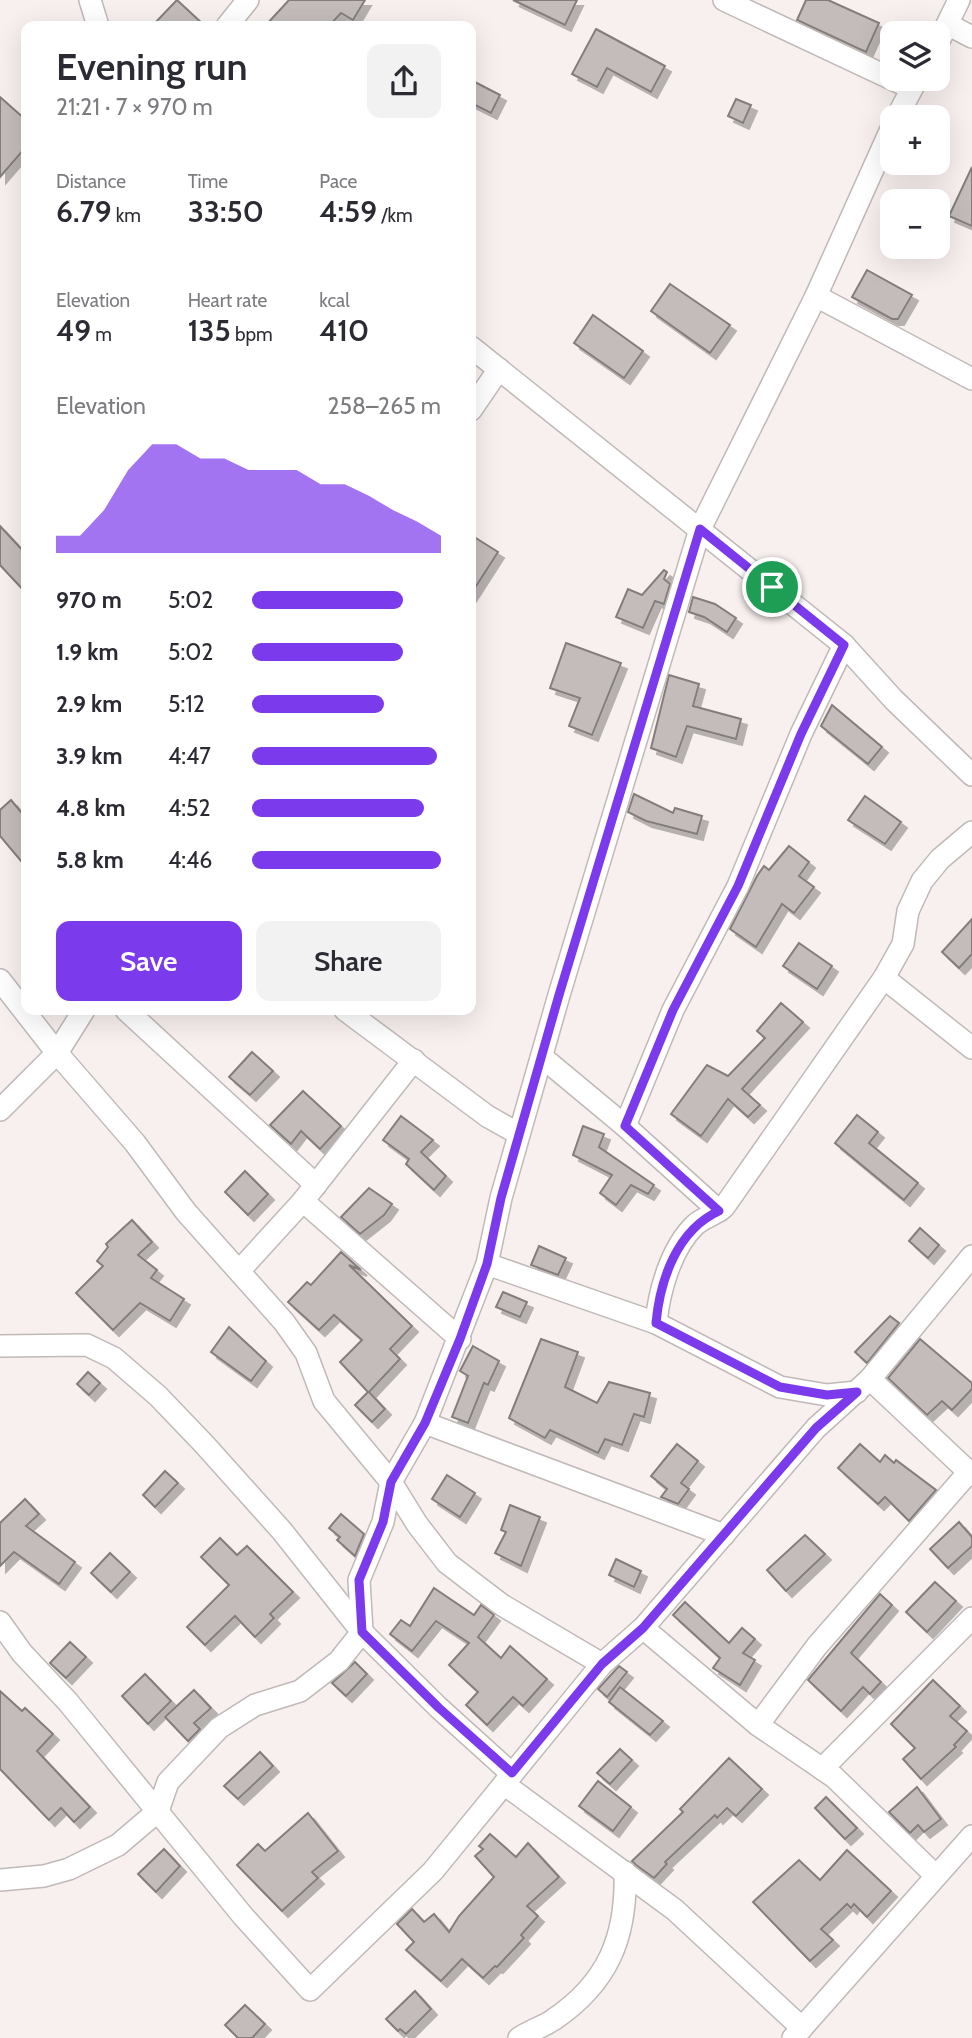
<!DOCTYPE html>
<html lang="en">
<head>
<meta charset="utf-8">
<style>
  body { margin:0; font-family:Cabin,sans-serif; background:#f2f2f3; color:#2b2b33; height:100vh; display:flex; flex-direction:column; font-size:26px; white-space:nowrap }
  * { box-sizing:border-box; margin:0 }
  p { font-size:23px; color:#7c7c81 }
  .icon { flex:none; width:38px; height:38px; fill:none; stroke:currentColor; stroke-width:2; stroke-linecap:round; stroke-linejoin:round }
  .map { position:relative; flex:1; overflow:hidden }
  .side { position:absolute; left:21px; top:21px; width:455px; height:994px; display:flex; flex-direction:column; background:#fff; border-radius:14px; box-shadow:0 7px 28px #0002 }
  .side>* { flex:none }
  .buttons { position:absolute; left:880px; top:21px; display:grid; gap:14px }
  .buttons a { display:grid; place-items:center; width:70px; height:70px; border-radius:14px; background:#fff; box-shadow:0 7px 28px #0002; font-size:35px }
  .pin { position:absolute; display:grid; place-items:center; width:60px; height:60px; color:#fff; margin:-30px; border:4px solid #fff; border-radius:50%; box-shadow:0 2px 7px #0007 }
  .round { display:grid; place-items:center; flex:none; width:74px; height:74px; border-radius:14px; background:#f2f2f3 }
  .summary { display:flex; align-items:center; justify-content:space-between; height:119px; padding:0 35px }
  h1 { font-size:38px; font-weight:600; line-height:52px }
  .stats { display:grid; grid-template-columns:repeat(3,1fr); gap:10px; height:119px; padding:7px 35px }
  .stats div { display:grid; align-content:center }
  .stats b { font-size:30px; font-weight:600 }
  .stats small { font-size:19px; font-weight:400 }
  .stats p { font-size:19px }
  .chart { height:196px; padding:14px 35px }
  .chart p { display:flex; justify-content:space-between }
  .chart svg { width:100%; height:126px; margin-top:7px; fill:#7c3aed; opacity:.7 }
  .action { display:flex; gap:14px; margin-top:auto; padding:14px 35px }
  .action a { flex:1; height:80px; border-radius:14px; background:#7c3aed; color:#fff; font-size:28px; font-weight:600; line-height:80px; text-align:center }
  .action a+a { background:#f2f2f3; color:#2b2b33 }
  ul { padding:0 35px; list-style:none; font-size:23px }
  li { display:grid; grid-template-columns:112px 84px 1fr; align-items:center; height:52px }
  li i { height:18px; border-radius:9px; background:#7c3aed }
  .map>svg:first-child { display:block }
  .building { fill:#c4bcbb; stroke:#847d7c; stroke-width:2; filter:url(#shadow) }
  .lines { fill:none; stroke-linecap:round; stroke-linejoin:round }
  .minor-casing { stroke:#c0b9b7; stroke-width:24 }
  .minor { stroke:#fff; stroke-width:21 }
  .route-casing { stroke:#fff; stroke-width:14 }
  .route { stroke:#7c3aed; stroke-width:9 }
</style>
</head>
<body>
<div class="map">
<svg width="972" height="2038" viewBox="0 0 972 2038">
  <defs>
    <filter id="shadow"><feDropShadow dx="6" dy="6" stdDeviation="0" flood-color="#0004"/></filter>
  </defs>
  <rect width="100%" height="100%" fill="#f8f0ee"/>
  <g class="building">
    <path d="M177,0L205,26H152Z"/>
    <path d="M289,0H365L353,20L341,13L329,26H265Z"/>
    <path d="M513,0H577L565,25Z"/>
    <path d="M806,0H828L879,23L866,52L797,20Z"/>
    <path d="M596,29L665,66L651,92L607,68L597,87L572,74Z"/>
    <path d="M471,80L500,95L491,113L471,103Z"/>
    <path d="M0,97L26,120V147L0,177Z"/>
    <path d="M736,99L751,105L743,123L728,116Z"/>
    <path d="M972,167V226L949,216Z"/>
    <path d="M867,270L912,295L898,319H892L852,297Z"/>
    <path d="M670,284L730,325L710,353L651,311Z"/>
    <path d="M593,315L643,351L624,378L574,343Z"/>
    <path d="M0,526L26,554V593L0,565Z"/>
    <path d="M471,535L498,552L471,594Z"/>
    <path d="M664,570L667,572L664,579L670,584L664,604L655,601L643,628L616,617L628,589L642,595Z"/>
    <path d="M693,597L715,604L736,618L727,632L704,617L689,612Z"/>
    <path d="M566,643L621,663L592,735L569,726L580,698L550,688Z"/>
    <path d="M669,675L699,684L693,706L741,719L736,739L687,726L676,757L651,748Z"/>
    <path d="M832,705L882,747L868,764L821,726Z"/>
    <path d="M634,794L673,813L675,808L702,816L697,834L646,821L628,812Z"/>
    <path d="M865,796L901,822L885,844L848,820Z"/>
    <path d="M11,800L26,818V867L0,836V810Z"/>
    <path d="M789,846L809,862L799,876L814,887L794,913L782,904L756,947L730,929L757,876L764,866L769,870Z"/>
    <path d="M972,919V954L959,968L942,952Z"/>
    <path d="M799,943L832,966L817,989L783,966Z"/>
    <path d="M781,1003L803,1022L742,1089L760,1105L748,1117L728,1099L701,1136L671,1114L707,1065L728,1076L765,1038L757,1031Z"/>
    <path d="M252,1052L273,1071L250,1095L229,1077Z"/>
    <path d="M303,1091L341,1126L320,1149L301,1131L291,1144L270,1125Z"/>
    <path d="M857,1115L878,1132L869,1143L918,1183L904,1200L835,1143Z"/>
    <path d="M401,1116L433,1140L421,1152L446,1176L434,1190L406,1164L409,1159L383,1140Z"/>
    <path d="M583,1126L604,1134L599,1147L654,1185L648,1194L631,1185L616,1205L600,1193L612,1175L573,1155Z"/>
    <path d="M245,1171L268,1194L248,1215L225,1192Z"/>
    <path d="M369,1188L392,1204L384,1215L360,1234L341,1217Z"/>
    <path d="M132,1220L152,1242L138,1255L157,1270L151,1278L184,1299L170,1321L140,1303L113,1330L76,1293L103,1266L97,1261L108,1247L106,1244Z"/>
    <path d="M920,1228L939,1245L928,1258L909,1241Z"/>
    <path d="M539,1246L566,1258L558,1275L531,1265Z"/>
    <path d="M341,1252L361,1270L349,1265L412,1326L390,1349L400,1359L369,1392L385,1409L372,1422L355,1405L368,1392L340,1362L362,1340L334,1315L319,1330L288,1302L307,1282L311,1285Z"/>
    <path d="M503,1292L527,1302L520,1317L496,1307Z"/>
    <path d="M890,1316L899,1323L867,1363L855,1352Z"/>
    <path d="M229,1327L266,1361L251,1381L211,1352Z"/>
    <path d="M541,1339L578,1352L565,1387L597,1403L609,1382L650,1393L644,1417L634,1414L622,1445L605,1439L598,1453L550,1430L545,1438L509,1418Z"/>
    <path d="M920,1339L972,1383V1389L952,1410L942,1401L927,1415L888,1378Z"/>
    <path d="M473,1346L499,1361L488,1385L484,1383L468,1423L452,1417L468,1376L460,1371Z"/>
    <path d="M88,1372L100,1383L89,1395L77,1384Z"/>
    <path d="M677,1444L698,1461L681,1483L689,1489L678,1504L661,1497L667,1489L651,1476Z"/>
    <path d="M860,1444L880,1462L885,1455L894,1463L896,1460L936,1490L909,1521L885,1497L878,1504L838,1468Z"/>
    <path d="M165,1471L178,1483L155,1507L143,1495Z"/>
    <path d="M447,1475L475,1493L460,1517L432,1499Z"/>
    <path d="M25,1499L39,1514L26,1526L75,1562L59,1584L14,1552L0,1566V1523Z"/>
    <path d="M510,1505L540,1517L521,1566L495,1553L506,1532L501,1530Z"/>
    <path d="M341,1514L364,1534L355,1556L337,1540L340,1537L329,1528Z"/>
    <path d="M959,1522L972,1537V1546L948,1568L930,1549Z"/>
    <path d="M805,1535L825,1554L786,1591L767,1570Z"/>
    <path d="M220,1538L237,1555L247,1546L293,1592L270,1614L274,1618L255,1637L235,1616L205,1645L187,1627L229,1585L201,1557Z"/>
    <path d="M110,1553L130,1572L111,1592L91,1573Z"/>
    <path d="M616,1559L641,1571L634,1587L609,1575Z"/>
    <path d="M935,1582L956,1601L927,1632L906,1612Z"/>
    <path d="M434,1588L474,1615L481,1605L494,1615L478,1637L501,1658L510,1646L547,1679L523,1706L513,1697L487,1725L466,1705L478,1692L449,1665L469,1643L436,1621L412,1651L390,1634L401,1620L410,1626Z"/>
    <path d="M880,1594L892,1605L851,1653L881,1682L870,1694L863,1687L841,1711L808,1680Z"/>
    <path d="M685,1602L729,1643L742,1628L755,1639L743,1653L755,1660L740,1685L713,1668L720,1658L673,1615Z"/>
    <path d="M70,1642L86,1657L66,1678L50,1663Z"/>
    <path d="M355,1662L367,1674L346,1696L332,1683Z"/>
    <path d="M619,1666L627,1672L607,1697L598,1689Z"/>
    <path d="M145,1674L171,1701L148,1724L122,1696Z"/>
    <path d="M933,1680L960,1706L950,1716L967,1731L954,1745L956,1747L921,1779L903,1759L915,1748L891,1724Z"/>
    <path d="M620,1687L663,1721L650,1735L609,1702Z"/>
    <path d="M194,1690L211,1708L194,1723L200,1729L188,1741L165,1717Z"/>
    <path d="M0,1691L22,1711L25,1708L53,1734L37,1751L90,1807L74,1822L61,1808L49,1820L0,1769Z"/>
    <path d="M620,1749L632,1760L610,1784L597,1773Z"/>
    <path d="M260,1752L273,1766L238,1799L224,1786Z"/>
    <path d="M729,1758L762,1789L736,1816L727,1808L717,1818L715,1815L665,1862L667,1864L654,1878L636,1865L632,1861L683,1812L680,1809Z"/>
    <path d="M598,1781L631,1807L613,1831L579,1806Z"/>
    <path d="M917,1787L941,1819L924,1832L918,1825L910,1833L889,1812Z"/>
    <path d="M826,1797L857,1828L845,1839L815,1808Z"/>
    <path d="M308,1813L338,1851L312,1872L318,1878L282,1911L237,1865L258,1844L265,1851Z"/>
    <path d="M490,1834L516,1857L528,1843L559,1877L527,1906L538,1916L521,1935L524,1938L497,1967L495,1966L483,1978L462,1959L441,1981L406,1950L414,1942L397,1924L412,1909L424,1922L434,1914L449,1932L459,1916L494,1877L475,1856L483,1849L479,1846Z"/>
    <path d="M164,1849L180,1866L156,1892L138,1874Z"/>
    <path d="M847,1850L891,1891L867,1917L854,1904L851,1908L847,1904L821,1929L833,1940L810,1961L753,1902L799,1860L820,1880Z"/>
    <path d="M415,1991L431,2009L406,2034L400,2029L398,2031L386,2019Z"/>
    <path d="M245,2005L265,2024L252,2038H238L225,2025Z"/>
  </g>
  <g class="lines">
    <g class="minor-casing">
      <g id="minor">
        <path d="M90,0L98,26"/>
        <path d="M724,0L911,88"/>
        <path d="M949,25L972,37"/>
        <path d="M227,26L248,0"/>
        <path d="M938,43L959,0"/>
        <path d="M897,117L917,79"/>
        <path d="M816,296L972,379"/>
        <path d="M471,347L844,645L894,700L972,775"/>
        <path d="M471,410L499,369"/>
        <path d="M884,978L972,1048"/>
        <path d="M0,980L57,1053L135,1143L186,1212L284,1322L306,1353L324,1401L391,1482L417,1524L447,1563L502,1605L602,1664"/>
        <path d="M126,1010L316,1185"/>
        <path d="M345,1010L487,1116L519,1134"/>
        <path d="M542,1057L625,1126L719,1211"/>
        <path d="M0,1110L57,1053L84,1010"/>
        <path d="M625,1126L673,1010L738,886L801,734L844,645"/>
        <path d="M303,1201L460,1339"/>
        <path d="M487,1264L656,1323C659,1291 671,1248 695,1225C704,1217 715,1215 724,1207L884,978L903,944L908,911L922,881L940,859L972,832"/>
        <path d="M240,1270L303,1201L414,1060"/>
        <path d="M656,1323L780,1387L827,1395L857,1392"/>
        <path d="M0,1346L87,1345L114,1358L158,1396L204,1444L282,1531L362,1632L439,1708L512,1774"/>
        <path d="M870,1379L972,1475"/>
        <path d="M425,1423L724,1535"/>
        <path d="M0,1622L22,1653L68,1702L243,1916L310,1990L433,1871L602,1664L643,1628L816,1428L870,1379L972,1256"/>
        <path d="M643,1628L758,1725L834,1777L935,1875"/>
        <path d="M758,1725L817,1646L969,1472"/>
        <path d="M822,1769L972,1618"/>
        <path d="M504,1784L675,1910L802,2028"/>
        <path d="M0,1880L44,1876L69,1869L118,1845L158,1811L168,1782L219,1728L255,1705L300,1691L339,1661L362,1632L359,1580L383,1522L391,1482L425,1423L487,1264L501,1198L559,995L700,529L816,296L892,127"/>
        <path d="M519,2038C530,2031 542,2027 553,2020C608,1983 627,1937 625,1872"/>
        <path d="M793,2038L972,1836"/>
      </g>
    </g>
    <use href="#minor" class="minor"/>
  </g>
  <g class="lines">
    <g class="route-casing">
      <path id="route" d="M700,529L844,645L801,734L738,886L673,1010L625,1126L719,1211C677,1230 660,1280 656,1323L780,1387L827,1395L857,1392L816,1428L643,1628L602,1664L512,1773L439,1708L362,1632L359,1580L383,1522L391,1482L425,1423L460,1339L487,1264L501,1198L559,995Z"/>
    </g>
    <use href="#route" class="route"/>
  </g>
</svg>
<div class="buttons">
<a><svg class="icon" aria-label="layers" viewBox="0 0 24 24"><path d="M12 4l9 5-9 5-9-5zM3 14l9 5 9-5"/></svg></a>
<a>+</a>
<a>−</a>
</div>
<div class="pin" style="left:772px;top:587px;background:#1e9e55"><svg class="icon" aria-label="arrive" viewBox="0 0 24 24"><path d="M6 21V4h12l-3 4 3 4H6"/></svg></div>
<section class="side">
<div class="summary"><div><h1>Evening run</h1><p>21:21 · 7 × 970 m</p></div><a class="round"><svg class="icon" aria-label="share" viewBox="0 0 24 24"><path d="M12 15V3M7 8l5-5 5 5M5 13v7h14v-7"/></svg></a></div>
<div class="stats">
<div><p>Distance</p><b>6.79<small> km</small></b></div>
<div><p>Time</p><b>33:50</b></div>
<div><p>Pace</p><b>4:59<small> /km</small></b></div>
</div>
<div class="stats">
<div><p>Elevation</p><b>49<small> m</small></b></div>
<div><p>Heart rate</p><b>135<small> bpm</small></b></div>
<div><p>kcal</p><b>410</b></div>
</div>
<div class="chart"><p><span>Elevation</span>258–265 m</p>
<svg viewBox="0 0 160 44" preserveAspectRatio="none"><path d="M0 44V38L10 38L20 29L30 15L40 6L50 6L60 11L70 11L80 15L90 15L100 15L110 20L120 20L130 24L140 29L150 33L160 38V44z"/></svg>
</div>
<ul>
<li><b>970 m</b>5:02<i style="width:80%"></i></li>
<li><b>1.9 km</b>5:02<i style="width:80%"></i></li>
<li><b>2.9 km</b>5:12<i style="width:70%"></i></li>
<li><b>3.9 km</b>4:47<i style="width:98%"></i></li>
<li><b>4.8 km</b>4:52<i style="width:91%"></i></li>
<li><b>5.8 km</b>4:46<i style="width:100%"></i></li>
</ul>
<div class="action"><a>Save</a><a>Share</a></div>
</section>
</div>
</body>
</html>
